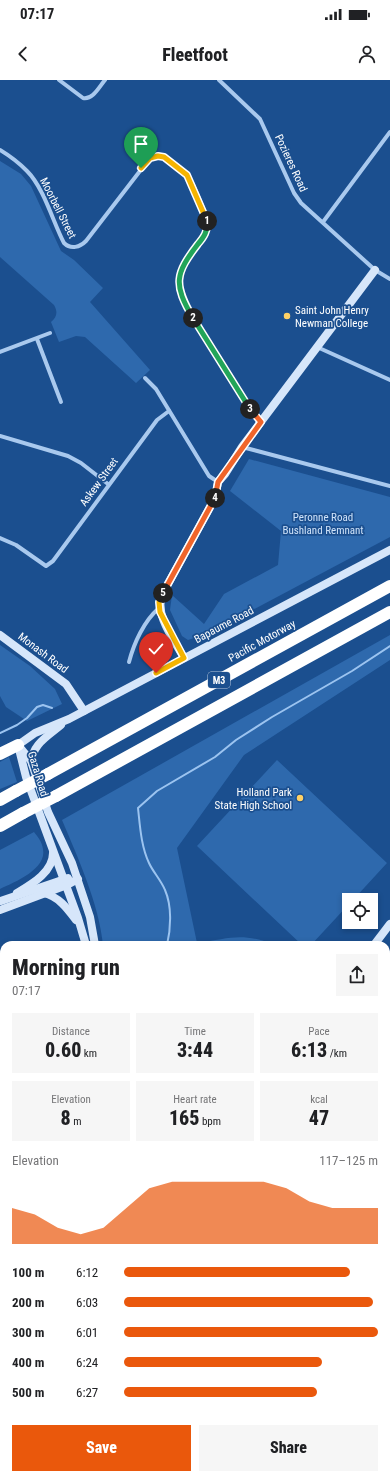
<!DOCTYPE html>
<html lang="en">
<head>
<meta charset="utf-8">
<style>
  body { margin:0; font-family:"Roboto Condensed",sans-serif; background:#f6f6f6; color:#202124; height:100vh; display:flex; flex-direction:column; font-size:15px; white-space:nowrap }
  * { box-sizing:border-box; margin:0 }
  p { font-size:13px; color:#757577 }
  .icon { flex:none; width:22px; height:22px; fill:none; stroke:currentColor; stroke-width:2; stroke-linecap:round; stroke-linejoin:round }
  .map { position:relative; flex:1; overflow:hidden }
  .panel { position:absolute; left:0px; top:861px; width:390px; height:538px; display:flex; flex-direction:column; background:#fff; border-radius:12px 12px 0 0; box-shadow:0 2px 6px #0003 }
  .panel>* { flex:none }
  .fabs { position:absolute; left:342px; top:813px; display:grid; gap:8px }
  .fabs a { display:grid; place-items:center; width:36px; height:36px; border-radius:0px; background:#fff; box-shadow:0 2px 6px #0003; font-size:20px }
  .pin { position:absolute; display:grid; place-items:center; width:34px; height:34px; color:#fff; margin:-41px -17px; border-radius:50% 50% 50% 0; rotate:-45deg; box-shadow:0 0 4px #0007 }
  .pin .icon { rotate:45deg }
  .km { position:absolute; width:20px; height:20px; margin:-10px; border-radius:50%; background:#222; color:#fff; font-size:11px; line-height:20px; text-align:center }
  .round { display:grid; place-items:center; flex:none; width:42px; height:42px; border-radius:0px; background:#f6f6f6 }
  .head { display:flex; align-items:center; justify-content:space-between; height:68px; padding:0 12px }
  h1 { font-size:22px; font-weight:800; line-height:30px }
  .figures { display:grid; grid-template-columns:repeat(3,1fr); gap:6px; height:68px; padding:4px 12px }
  .figures div { display:grid; align-content:center; border-radius:0px; background:#f6f6f6; text-align:center }
  .figures b { font-size:20px; font-weight:800 }
  .figures small { font-size:11px; font-weight:400 }
  .figures p { font-size:11px }
  .chart { height:112px; padding:8px 12px }
  .chart p { display:flex; justify-content:space-between }
  .chart svg { width:100%; height:72px; margin-top:4px; fill:#ea580c; opacity:.7 }
  .button { display:flex; gap:8px; margin-top:auto; padding:8px 12px }
  .button a { flex:1; height:46px; border-radius:0px; background:#ea580c; color:#fff; font-size:16px; font-weight:800; line-height:46px; text-align:center }
  .button a+a { background:#f6f6f6; color:#202124 }
  ul { padding:0 12px; list-style:none; font-size:13px }
  li { display:grid; grid-template-columns:64px 48px 1fr; align-items:center; height:30px }
  li i { height:10px; border-radius:5px; background:#ea580c }
  .status { display:flex; justify-content:space-between; align-items:center; height:28px; padding:0 20px; background:#fff; direction:ltr }
  .status svg { height:11px; fill:currentColor }
  header { display:flex; justify-content:space-between; align-items:center; height:52px; padding:0 12px; background:#fff; font-size:18px; font-weight:800 }
  .map>svg:first-child { display:block }
  .green { fill:#2e69ad }
  .lines { fill:none; stroke-linecap:round; stroke-linejoin:round }
  .stream { stroke:#9cc4f0; stroke-width:2 }
  .street { stroke:#a9c9ee; stroke-width:4 }
  .secondary { stroke:#d6e6fa; stroke-width:8 }
  .highway { stroke:#fff; stroke-width:12 }
  .highway-bridge { stroke:#fff; stroke-width:12 }
  .split-1-casing { stroke:#fff; stroke-width:8 }
  .split-2-casing { stroke:#fff; stroke-width:8 }
  .split-3-casing { stroke:#fff; stroke-width:8 }
  .split-4-casing { stroke:#fff; stroke-width:8 }
  .split-5-casing { stroke:#fff; stroke-width:8 }
  .split-6-casing { stroke:#fff; stroke-width:8 }
  .split-1 { stroke:#f5b400; stroke-width:5 }
  .split-2 { stroke:#22a559; stroke-width:5 }
  .split-3 { stroke:#22a559; stroke-width:5 }
  .split-4 { stroke:#f0652b; stroke-width:5 }
  .split-5 { stroke:#f0652b; stroke-width:5 }
  .split-6 { stroke:#f5b400; stroke-width:5 }
  .poi-dot { fill:#ffd166; stroke:#1b4f8f; stroke-width:1.5 }
  .labels { text-anchor:middle; dominant-baseline:central; stroke-width:3.5; stroke-linejoin:round; paint-order:stroke }
  .shield { fill:#1b4f8f; stroke:#bbcadd; stroke-width:1 }
  .shield-label { font-size:10px; font-weight:bold; fill:#fff }
  .street-label { font-size:11px; fill:#fff; stroke:#1b4f8f }
  .poi-label { font-size:11px; fill:#fff; stroke:#1b4f8f; text-anchor:start }
  .park-label { font-size:11px; fill:#cfe3fa; stroke:#1b4f8f }
</style>
</head>
<body>
<div class="status"><b>07:17</b><svg viewBox="0 0 49 12"><path d="M0 12V9h3v3zM5 12V6h3v6zM10 12V3h3v9zM15 12V0h3v12zM26 1h20v11H26zM47 4h2v5h-2z"/></svg></div>
<header><svg class="icon" aria-label="back" viewBox="0 0 24 24"><path d="M15 5l-7 7 7 7"/></svg>Fleetfoot<svg class="icon" aria-label="person" viewBox="0 0 24 24"><circle cx="12" cy="8" r="4"/><path d="M4 21q1-7 8-7t8 7"/></svg></header>
<div class="map">
<svg width="390" height="1399" viewBox="0 0 390 1399">
  <rect width="100%" height="100%" fill="#1b4f8f"/>
  <g class="green">
    <path d="M0,81L21,94L31,106L61,171L74,180L103,208L90,222L150,290L136,303L85,257L76,256L59,262L51,242C57,237 58,232 54,225L0,177Z"/>
    <path d="M249,379L390,417V457L209,553L188,560L182,556L170,530L172,515L204,544L224,514L278,485L281,451L230,411Z"/>
    <path d="M390,555V580L244,675L177,768L197,863C231,858 242,852 276,865H103C99,824 78,778 62,740Z"/>
    <path d="M0,565L30,586L55,609L62,624L27,641L6,627L0,616Z"/>
    <path d="M9,677L17,702L0,709V682Z"/>
    <path d="M277,680L387,783L353,820H349V824L311,865H302L197,766Z"/>
    <path d="M34,752C38,757 42,762 43,769C47,789 15,802 0,809V770Z"/>
    <path d="M386,1388L390,1391V1399H354L356,1395H386Z"/>
  </g>
  <g class="lines">
    <g class="stream">
      <path d="M0,653L17,645L27,638L37,627L43,625L52,628"/>
      <path d="M167,865C171,848 172,826 165,810C161,800 153,792 149,783C141,766 140,746 138,728L157,711L215,677L236,660L272,637L352,591L390,566"/>
    </g>
    <g class="street">
      <path d="M59,0L83,18C93,20 99,7 105,0"/>
      <path d="M219,0L260,39L294,113L301,123L375,190L390,199"/>
      <path d="M0,70C10,76 19,83 27,91C44,108 53,142 64,163C71,170 80,167 86,161L150,78C162,73 178,86 187,95C192,100 208,138 208,145C207,153 203,158 198,164C182,186 172,201 187,228L251,331L261,342"/>
      <path d="M323,142L390,52"/>
      <path d="M37,259L61,322"/>
      <path d="M317,267L390,300"/>
      <path d="M0,272L50,253"/>
      <path d="M145,298L156,309L209,396L218,402"/>
      <path d="M0,356L68,376L81,383L108,404"/>
      <path d="M242,367L390,406"/>
      <path d="M0,458L16,465L46,486L53,481L157,340L169,331"/>
      <path d="M129,582C134,563 144,541 159,528"/>
      <path d="M386,968L390,971"/>
      <path d="M386,1113L390,1116"/>
      <path d="M386,1245L390,1248"/>
      <path d="M0,1269L4,1264"/>
      <path d="M0,1365L4,1360"/>
      <path d="M52,1395L57,1399"/>
    </g>
    <g class="secondary">
      <path d="M0,555L66,604L84,631"/>
      <path d="M184,578C174,560 153,533 163,513L215,418L218,402L225,394L242,367L375,190"/>
      <path d="M18,665L35,653L69,639L390,470"/>
      <path d="M18,665L31,681L48,732L72,783L90,837L95,865"/>
      <path d="M18,665L26,697L78,838L86,865"/>
      <path d="M32,683C31,665 48,656 61,645"/>
      <path d="M17,813C32,804 53,792 53,773"/>
      <path d="M44,813C59,817 67,828 76,840"/>
      <path d="M1,821L68,798"/>
      <path d="M0,830L67,805L78,799"/>
      <path d="M374,865L390,844"/>
      <path d="M386,1379L390,1382"/>
    </g>
    <g class="highway">
      <path d="M0,674L18,665"/>
      <path d="M48,694L390,506"/>
      <path d="M56,716L390,532"/>
      <path d="M0,720L16,711"/>
      <path d="M0,746L23,733"/>
    </g>
    <g class="highway-bridge">
      <path d="M16,711L48,694"/>
      <path d="M23,733L56,716"/>
    </g>
  </g>
  <g class="lines">
    <g class="split-1-casing">
      <path id="split-1" d="M141,88L150,78L158,76L164,77L187,95L207,141"/>
    </g>
    <g class="split-2-casing">
      <path id="split-2" d="M193,238C173,204 175,194 198,164C204,157 208,151 207,141"/>
    </g>
    <g class="split-3-casing">
      <path id="split-3" d="M193,238L250,329"/>
    </g>
    <g class="split-4-casing">
      <path id="split-4" d="M215,418L218,402L261,342L250,329"/>
    </g>
    <g class="split-5-casing">
      <path id="split-5" d="M163,513L215,418"/>
    </g>
    <g class="split-6-casing">
      <path id="split-6" d="M156,593L184,578L160,532L159,522L163,513"/>
    </g>
    <use href="#split-1" class="split-1"/>
    <use href="#split-2" class="split-2"/>
    <use href="#split-3" class="split-3"/>
    <use href="#split-4" class="split-4"/>
    <use href="#split-5" class="split-5"/>
    <use href="#split-6" class="split-6"/>
  </g>
  <g class="poi-dot">
    <circle cx="287" cy="236" r="4"/>
    <circle cx="300" cy="718" r="4"/>
  </g>
  <g class="labels">
    <rect class="shield" x="208" y="592" width="22" height="16" rx="3"/>
    <g class="shield-label">
      <text x="219" y="600">M3</text>
    </g>
    <g class="street-label">
      <text transform="translate(291 83) rotate(65)">Pozieres Road</text>
      <text transform="translate(58 128) rotate(63)">Moorbell Street</text>
      <text transform="translate(99 402) rotate(-54)">Askew Street</text>
      <text transform="translate(224 545) rotate(-28)">Bapaume Road</text>
      <text transform="translate(262 561) rotate(-29)">Pacific Motorway</text>
      <text transform="translate(43 573) rotate(37)">Monash Road</text>
      <text transform="translate(38 694) rotate(73)">Gaza Road</text>
    </g>
    <g class="poi-label">
      <text x="295" y="230">Saint John Henry<tspan x="295" dy="13">Newman College</tspan></text>
      <text x="292" y="712" text-anchor="end">Holland Park<tspan x="292" dy="13">State High School</tspan></text>
    </g>
    <g class="park-label">
      <text x="323" y="437">Peronne Road<tspan x="323" dy="13">Bushland Remnant</tspan></text>
    </g>
  </g>
</svg>
<div class="fabs">
<a><svg class="icon" aria-label="locate" viewBox="0 0 24 24"><circle cx="12" cy="12" r="6"/><path d="M12 2v4M12 18v4M2 12h4M18 12h4"/></svg></a>
</div>
<div class="pin" style="left:141px;top:88px;background:#1e9e55"><svg class="icon" aria-label="arrive" viewBox="0 0 24 24"><path d="M6 21V4h12l-3 4 3 4H6"/></svg></div>
<div class="pin" style="left:156px;top:593px;background:#d93025"><svg class="icon" aria-label="check" viewBox="0 0 24 24"><path d="M5 12l5 5 9-10"/></svg></div>
<b class="km" style="left:207px;top:141px">1</b>
<b class="km" style="left:193px;top:238px">2</b>
<b class="km" style="left:250px;top:329px">3</b>
<b class="km" style="left:215px;top:418px">4</b>
<b class="km" style="left:163px;top:513px">5</b>
<section class="panel">
<div class="head"><div><h1>Morning run</h1><p>07:17</p></div><a class="round"><svg class="icon" aria-label="share" viewBox="0 0 24 24"><path d="M12 15V3M7 8l5-5 5 5M5 13v7h14v-7"/></svg></a></div>
<div class="figures">
<div><p>Distance</p><b>0.60<small> km</small></b></div>
<div><p>Time</p><b>3:44</b></div>
<div><p>Pace</p><b>6:13<small> /km</small></b></div>
</div>
<div class="figures">
<div><p>Elevation</p><b>8<small> m</small></b></div>
<div><p>Heart rate</p><b>165<small> bpm</small></b></div>
<div><p>kcal</p><b>47</b></div>
</div>
<div class="chart"><p><span>Elevation</span>117–125 m</p>
<svg viewBox="0 0 160 44" preserveAspectRatio="none"><path d="M0 44V22L10 26L20 34L30 38L40 34L50 22L60 10L70 6L80 6L90 6L100 6L110 6L120 10L130 18L140 22L150 22L160 22V44z"/></svg>
</div>
<ul>
<li><b>100 m</b>6:12<i style="width:89%"></i></li>
<li><b>200 m</b>6:03<i style="width:98%"></i></li>
<li><b>300 m</b>6:01<i style="width:100%"></i></li>
<li><b>400 m</b>6:24<i style="width:78%"></i></li>
<li><b>500 m</b>6:27<i style="width:76%"></i></li>
</ul>
<div class="button"><a>Save</a><a>Share</a></div>
</section>
</div>
</body>
</html>
